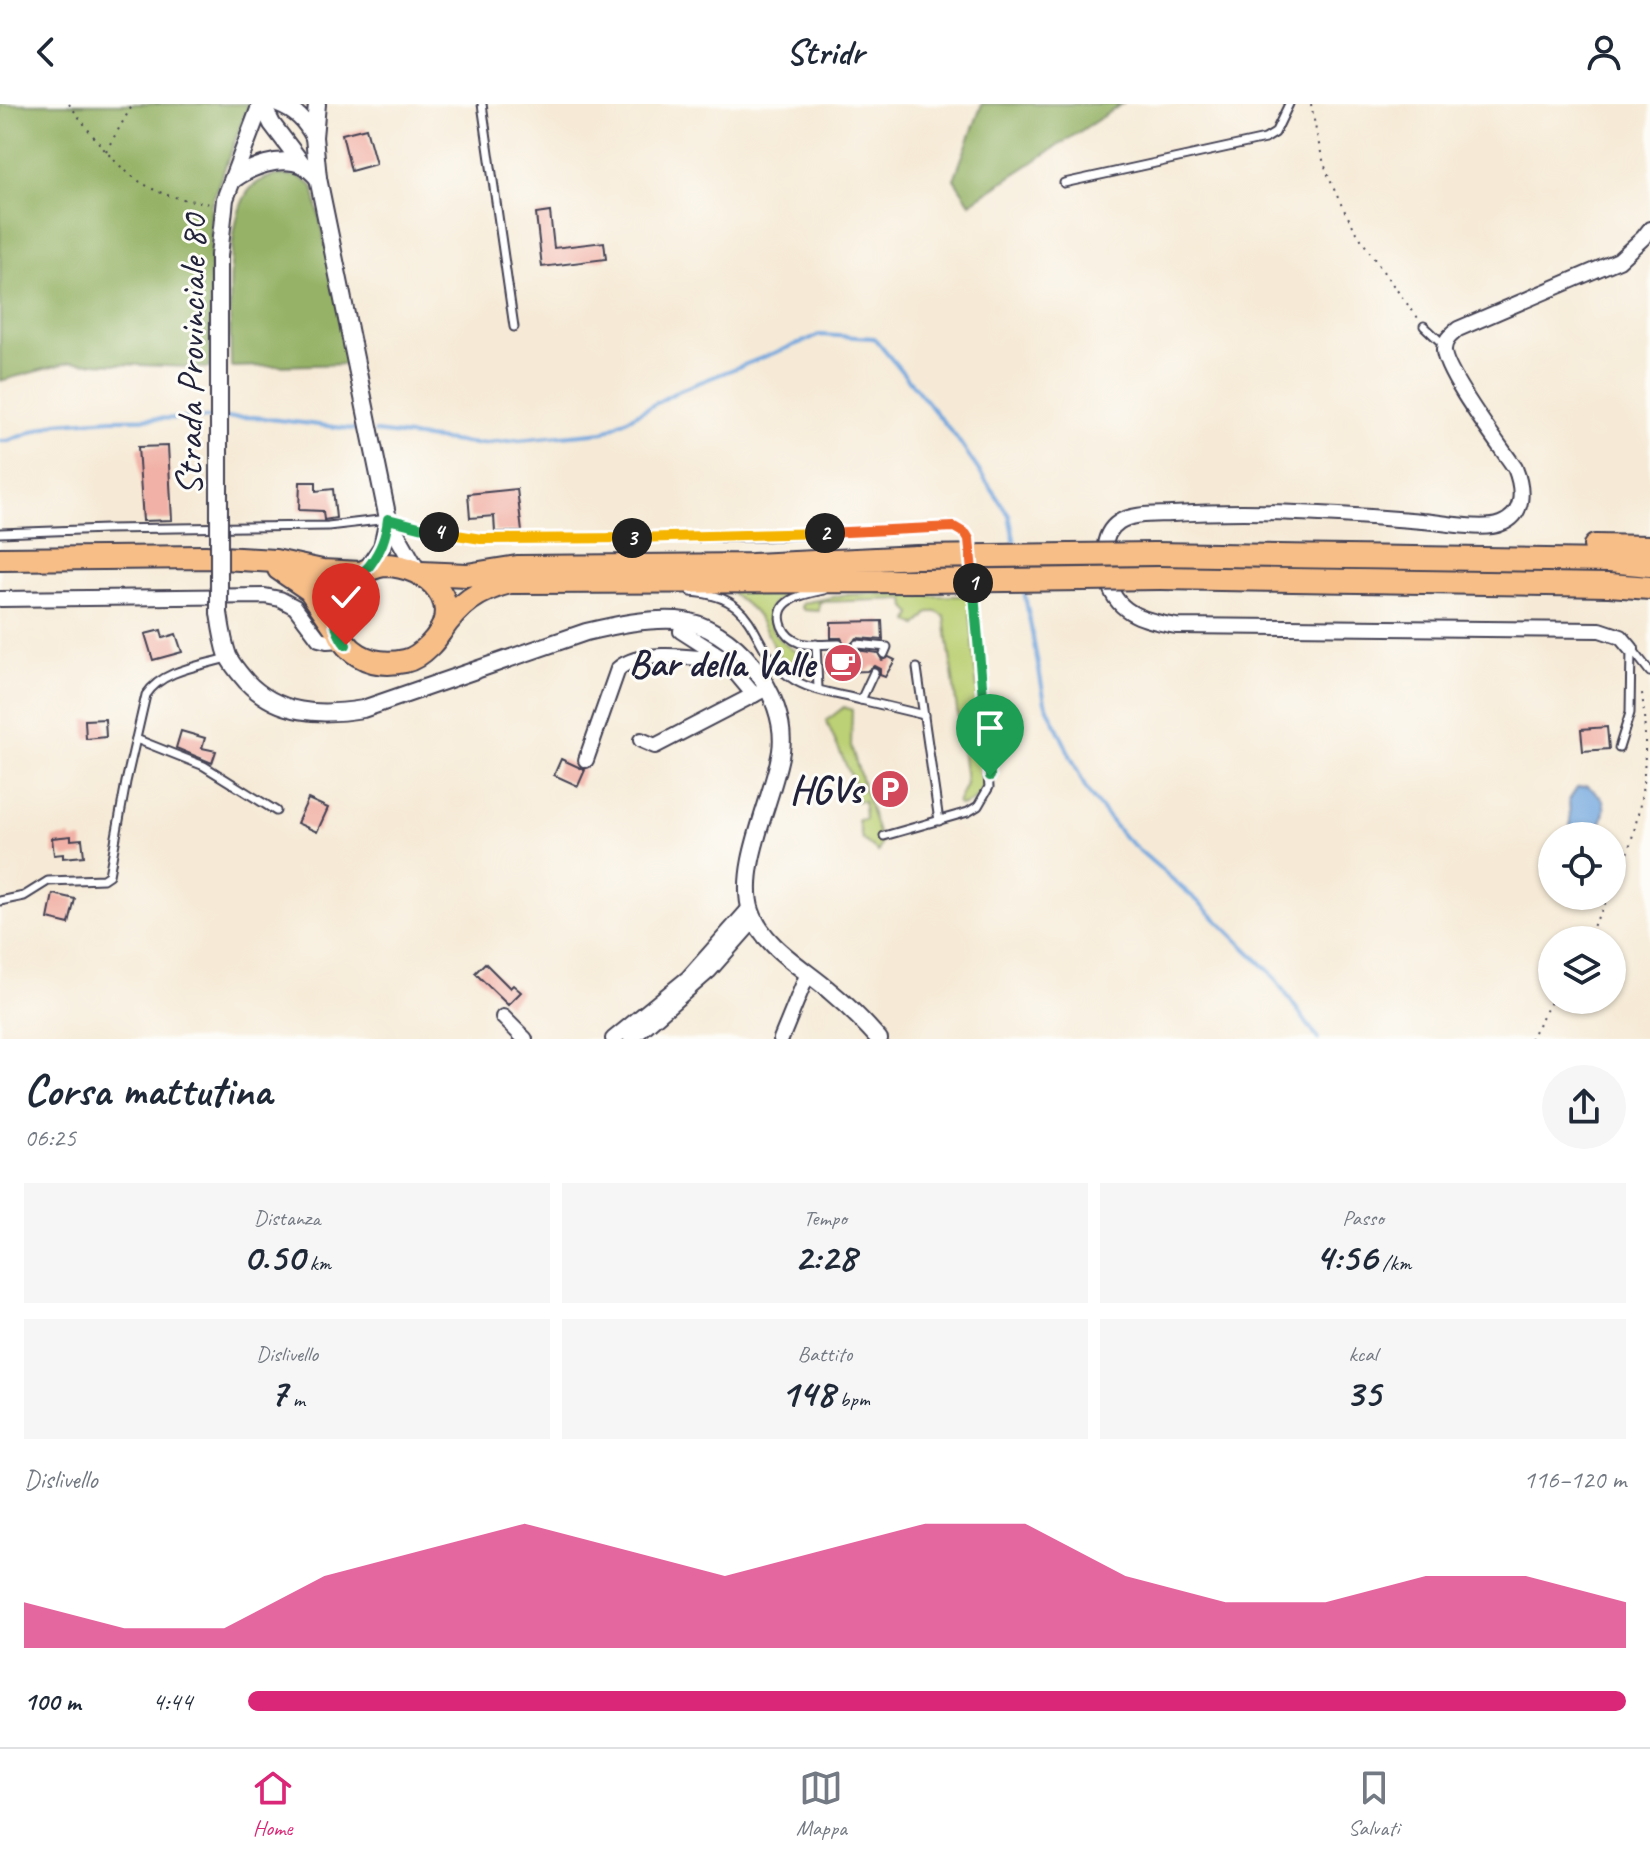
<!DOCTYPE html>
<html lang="it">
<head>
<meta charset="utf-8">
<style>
  body { margin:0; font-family:Caveat,sans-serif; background:#f6f6f7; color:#1f2937; height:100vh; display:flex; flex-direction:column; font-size:30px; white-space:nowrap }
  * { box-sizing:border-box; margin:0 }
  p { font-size:26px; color:#747a83 }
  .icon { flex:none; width:44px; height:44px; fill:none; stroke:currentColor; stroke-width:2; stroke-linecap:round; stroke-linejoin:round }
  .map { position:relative; height:935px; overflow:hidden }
  .drawer { display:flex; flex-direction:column; background:#fff; flex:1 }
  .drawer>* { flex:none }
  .controls { position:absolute; left:1538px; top:718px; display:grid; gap:16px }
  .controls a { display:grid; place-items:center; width:88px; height:88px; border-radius:50%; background:#fff; box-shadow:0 2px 6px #0004; font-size:40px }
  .pin { position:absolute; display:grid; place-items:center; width:68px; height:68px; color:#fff; margin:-82px -34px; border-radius:50% 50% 50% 0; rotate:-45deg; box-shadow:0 0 8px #0007 }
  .pin .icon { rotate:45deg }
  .km { position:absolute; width:40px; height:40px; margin:-20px; border-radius:50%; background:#222; color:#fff; font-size:22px; line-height:40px; text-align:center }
  .round { display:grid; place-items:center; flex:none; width:84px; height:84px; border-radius:42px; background:#f6f6f7 }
  .overview { display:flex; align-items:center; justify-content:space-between; height:136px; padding:0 24px }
  h1 { font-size:44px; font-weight:600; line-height:60px }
  .metrics { display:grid; grid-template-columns:repeat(3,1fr); gap:12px; height:136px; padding:8px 24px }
  .metrics div { display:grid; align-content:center; border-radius:0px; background:#f6f6f7; text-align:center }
  .metrics b { font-size:40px; font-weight:600 }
  .metrics small { font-size:22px; font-weight:400 }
  .metrics p { font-size:22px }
  .chart { height:224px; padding:16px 24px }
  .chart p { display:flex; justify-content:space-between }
  .chart svg { width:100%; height:144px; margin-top:8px; fill:#db2777; opacity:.7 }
  ul { padding:0 24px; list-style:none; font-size:26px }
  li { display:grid; grid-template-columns:128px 96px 1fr; align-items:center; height:60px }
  li i { height:20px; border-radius:10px; background:#db2777 }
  header { display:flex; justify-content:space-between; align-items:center; height:104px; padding:0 24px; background:#fff; font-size:36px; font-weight:600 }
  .tab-bar { display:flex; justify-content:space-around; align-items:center; height:112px; border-top:2px solid #e0e1e3; background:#fff; font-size:22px; color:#747a83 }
  .tab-bar a { display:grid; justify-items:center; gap:4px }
  .tab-bar .active { color:#db2777 }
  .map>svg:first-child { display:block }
  .green { fill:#bcd074; stroke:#6f7958; stroke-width:2 }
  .forest { fill:#95b266; stroke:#5c6a50; stroke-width:2 }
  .water { fill:#70a5dd; stroke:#49648c; stroke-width:2 }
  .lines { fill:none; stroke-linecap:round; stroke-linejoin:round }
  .stream { stroke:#70a5dd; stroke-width:4 }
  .building { fill:#f1b1a6 }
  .service-casing { stroke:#424052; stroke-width:11 }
  .minor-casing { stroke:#424052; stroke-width:18 }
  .tertiary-casing { stroke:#424052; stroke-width:20 }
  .primary-casing { stroke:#424052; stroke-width:26 }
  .trunk-casing { stroke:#424052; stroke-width:26 }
  .path { stroke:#424052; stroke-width:2; stroke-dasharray:2 6; stroke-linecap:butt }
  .service { stroke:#fff; stroke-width:7 }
  .minor { stroke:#fff; stroke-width:14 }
  .tertiary { stroke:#fff; stroke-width:16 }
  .primary { stroke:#f7be88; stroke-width:22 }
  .trunk { stroke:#f7be88; stroke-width:22 }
  .tertiary-bridge-casing { stroke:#424052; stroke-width:20; stroke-linecap:butt }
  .trunk-bridge-casing { stroke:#424052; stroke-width:26; stroke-linecap:butt }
  .tertiary-bridge { stroke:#fff; stroke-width:16 }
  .trunk-bridge { stroke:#f7be88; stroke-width:22 }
  .split-1-casing { stroke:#fff; stroke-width:16 }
  .split-2-casing { stroke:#fff; stroke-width:16 }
  .split-3-casing { stroke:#fff; stroke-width:16 }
  .split-4-casing { stroke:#fff; stroke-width:16 }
  .split-5-casing { stroke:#fff; stroke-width:16 }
  .split-1 { stroke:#22a559; stroke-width:10 }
  .split-2 { stroke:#f0652b; stroke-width:10 }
  .split-3 { stroke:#f5b400; stroke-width:10 }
  .split-4 { stroke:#f5b400; stroke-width:10 }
  .split-5 { stroke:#22a559; stroke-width:10 }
  .labels { text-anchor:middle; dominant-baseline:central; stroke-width:6; stroke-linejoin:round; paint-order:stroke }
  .street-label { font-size:38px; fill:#22223b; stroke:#fdfcf7 }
  .poi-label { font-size:38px; font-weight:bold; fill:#22223b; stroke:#fdfcf7; text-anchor:end }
</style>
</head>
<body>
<header><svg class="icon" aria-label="back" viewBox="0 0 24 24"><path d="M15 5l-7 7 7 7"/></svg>Stridr<svg class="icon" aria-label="person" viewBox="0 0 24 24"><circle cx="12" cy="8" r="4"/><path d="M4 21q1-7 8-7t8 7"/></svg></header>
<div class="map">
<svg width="1650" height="935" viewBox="0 0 1650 935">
  <rect width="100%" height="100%" fill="#fdfcf7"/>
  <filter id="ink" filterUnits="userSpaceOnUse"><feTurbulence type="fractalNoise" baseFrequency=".0125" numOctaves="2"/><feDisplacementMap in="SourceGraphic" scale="16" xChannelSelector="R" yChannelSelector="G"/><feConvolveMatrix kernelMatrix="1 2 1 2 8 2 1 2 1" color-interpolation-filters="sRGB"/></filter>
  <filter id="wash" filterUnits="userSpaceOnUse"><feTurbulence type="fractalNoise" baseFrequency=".006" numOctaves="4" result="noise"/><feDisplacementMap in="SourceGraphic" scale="32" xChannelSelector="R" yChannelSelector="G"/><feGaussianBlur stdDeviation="1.8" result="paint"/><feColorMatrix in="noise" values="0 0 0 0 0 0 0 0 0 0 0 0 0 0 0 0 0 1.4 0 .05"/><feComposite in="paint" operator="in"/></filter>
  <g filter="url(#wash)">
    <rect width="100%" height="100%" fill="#f6ead6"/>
    <g class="green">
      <path d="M733,484L788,488L771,501C765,525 778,537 798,549L799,571C773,557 772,527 753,507C747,500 739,495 732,490Z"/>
      <path d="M911,489L912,492H969L985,675C982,690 975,699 959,702L957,699L966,680L965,668L945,513L937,508H929L917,522L909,517L912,510L906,503L905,495L819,498V507L804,506L801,503L803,499L845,491Z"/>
      <path d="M844,603L852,606L851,642L881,739L878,748L862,735L858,716L865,715L864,697H856L855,681L826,617Z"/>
    </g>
    <g class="forest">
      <path d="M0,0H249L211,100L210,264L71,258L0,277Z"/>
      <path d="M982,0H1122L970,99L954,75Z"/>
      <path d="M280,71L298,72L313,82L351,260L231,263C231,223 223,111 252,83C260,75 269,73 280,71Z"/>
    </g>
    <path class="water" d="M1587,682C1613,697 1604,707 1597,732H1571L1569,696L1577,684Z"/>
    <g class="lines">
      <g class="stream">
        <path d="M224,314L254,313L367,327"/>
        <path d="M375,328L476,340L604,328L680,286L820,231L874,234L956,333L1009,411L1016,445"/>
        <path d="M0,337H8L57,319L112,315L215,314"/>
        <path d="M1023,481L1045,598L1087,687L1124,733L1202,801L1271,869L1318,935"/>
      </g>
    </g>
    <g id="blocks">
      <g class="building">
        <path d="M366,24L376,60L351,67L342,30Z"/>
        <path d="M550,108L554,144L604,138L606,155L542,163L536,110Z"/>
        <path d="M168,342L172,416L143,417L138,343Z"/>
        <path d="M300,378H316V387L333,385L336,414L324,416L323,407L299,406Z"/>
        <path d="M517,385L522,428H495L494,412L470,414L468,390Z"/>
        <path d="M882,517L883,536L857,534L851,540L856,546L878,549L882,556L889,553L895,556L885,573L880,571V565L874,562L867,567L826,569V551H832V547L842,546L845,541L841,534H831V518Z"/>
        <path d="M161,526L163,534L176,530L182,548L153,556L145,530Z"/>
        <path d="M105,615L106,633L86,635L85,616Z"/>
        <path d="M1607,623L1609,645L1583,647L1581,625Z"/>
        <path d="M181,627L205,634L202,644L216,647L212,659L176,644Z"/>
        <path d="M561,655L585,666L578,682L554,671Z"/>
        <path d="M308,695L328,704L317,728L297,719Z"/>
        <path d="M71,732V736L82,735L84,752L63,754V750L54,751L52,734Z"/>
        <path d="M53,790L75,795L69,820L48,815Z"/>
        <path d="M485,859L510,884L513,881L521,888L508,901L475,869Z"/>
      </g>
    </g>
  </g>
  <g filter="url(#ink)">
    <use href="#blocks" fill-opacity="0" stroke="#424052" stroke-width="2"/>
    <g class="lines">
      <g class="service-casing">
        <g id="service">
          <path d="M482,0L514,223"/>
          <path d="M1064,79L1265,35L1275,29L1289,0"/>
          <path d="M1424,222L1444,241"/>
          <path d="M0,429L106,425L328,422L388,415L450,431L481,435L763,433L954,423L966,430L970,442L989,683L978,702L968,708L884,732"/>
          <path d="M824,486C805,490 772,495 782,522C785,530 792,536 800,539C812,542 827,540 839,540"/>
          <path d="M691,488C764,493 746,543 790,573C808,587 839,590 861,596L874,568"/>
          <path d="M816,540L818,584"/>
          <path d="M857,540L887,543L884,550"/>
          <path d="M1633,546L1650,568"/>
          <path d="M917,564L939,717"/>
          <path d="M861,596L924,611"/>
          <path d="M136,635L204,662L276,707"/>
          <path d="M1619,644L1630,609L1631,545"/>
          <path d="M0,797L24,792L48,777L103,775L109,771L126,678L146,591C162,566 200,562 227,554"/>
        </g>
      </g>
      <g class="minor-casing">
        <g id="minor">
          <path d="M0,495L265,492L280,495L295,503L319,535L327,537L342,536"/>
          <path d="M683,517L681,527L723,554L754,591"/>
          <path d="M1631,545L1621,533L1600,526L1176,522C1148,517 1118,511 1109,480C1103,460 1099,431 1119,418C1133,409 1156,411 1172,410C1255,405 1339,410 1422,417C1442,418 1482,427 1500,420C1526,411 1523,384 1515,364C1501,343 1442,266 1444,245C1445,235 1451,231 1458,225L1619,156L1643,134L1650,125"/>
          <path d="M641,636L655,642L767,584"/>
          <path d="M586,656L618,565C642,544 696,554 725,557"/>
          <path d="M503,913L525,935"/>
          <path d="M613,935L688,874L750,804"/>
          <path d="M631,935L709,867L754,816"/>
          <path d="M781,935L808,869"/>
        </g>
      </g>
      <g class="tertiary-casing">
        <g id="tertiary">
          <path d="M262,0L272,20L303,61"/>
          <path d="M278,0C296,7 305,16 314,33"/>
          <path d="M317,0L314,33L318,74L388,415L382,443L367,465"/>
          <path d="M233,76C250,63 280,51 303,61C308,64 314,70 318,74"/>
          <path d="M219,152L225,95L261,0"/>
          <path d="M388,415L418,468"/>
          <path d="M219,509C221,523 223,538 228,552C232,561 240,570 246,577C278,611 320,612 363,605L586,528C616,521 647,514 677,516C733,520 789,591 781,647C774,693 737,762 751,807C762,842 805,865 831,888C848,902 864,918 879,935"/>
        </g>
      </g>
      <g class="primary-casing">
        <g id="primary">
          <path d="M0,455L205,453L275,457L322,467L361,469"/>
          <path d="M384,461C429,461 469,501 430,541C423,548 415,555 405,557C329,573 306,477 384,461Z"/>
          <path d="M279,465L310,486L335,523"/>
        </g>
      </g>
      <g class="trunk-casing">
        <g id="trunk">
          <path d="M1595,442L1650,443"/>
          <path d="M1154,450L1609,457L1650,461"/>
          <path d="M421,469L467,471L517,463L752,461L917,453"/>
          <path d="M1160,474L1609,481L1650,484"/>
          <path d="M440,528C459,500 478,486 510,478L921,477"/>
        </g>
      </g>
      <g class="path">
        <path d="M69,0C95,34 120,73 162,89C177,95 195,97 211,100"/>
        <path d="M1311,0C1316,26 1320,53 1331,78C1351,127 1386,172 1418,214"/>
        <path d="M106,47L133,0"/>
        <path d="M1612,786C1643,720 1650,662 1642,589"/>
        <path d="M1586,836L1609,792"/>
        <path d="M1530,935L1552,896"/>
      </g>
      <use href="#service" class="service"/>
      <use href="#minor" class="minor"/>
      <use href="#tertiary" class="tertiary"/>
      <use href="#primary" class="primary"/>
      <use href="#trunk" class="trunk"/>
      <g class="tertiary-bridge-casing">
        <path id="tertiary-bridge" d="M219,152V509"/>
      </g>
      <g class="trunk-bridge-casing">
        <g id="trunk-bridge">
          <path d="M917,453L1154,450"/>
          <path d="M921,477L1160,474"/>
        </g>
      </g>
      <use href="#tertiary-bridge" class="tertiary-bridge"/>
      <use href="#trunk-bridge" class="trunk-bridge"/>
    </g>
  </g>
  <g class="lines" filter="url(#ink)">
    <g class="split-1-casing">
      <path id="split-1" d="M973,479L990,672"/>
    </g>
    <g class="split-2-casing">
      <path id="split-2" d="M825,429L954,423L966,430L969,435L973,479"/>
    </g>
    <g class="split-3-casing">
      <path id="split-3" d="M632,434L825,429"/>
    </g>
    <g class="split-4-casing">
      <path id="split-4" d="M439,428L481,435L632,434"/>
    </g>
    <g class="split-5-casing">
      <path id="split-5" d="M346,541C330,521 332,496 350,478C357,472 365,468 370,461C381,446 386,433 388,415L439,428"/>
    </g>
    <use href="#split-1" class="split-1"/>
    <use href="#split-2" class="split-2"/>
    <use href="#split-3" class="split-3"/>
    <use href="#split-4" class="split-4"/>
    <use href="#split-5" class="split-5"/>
  </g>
  <defs>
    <g id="cafe-disc" transform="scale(2)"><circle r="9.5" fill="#d1495b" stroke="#fdfcf7"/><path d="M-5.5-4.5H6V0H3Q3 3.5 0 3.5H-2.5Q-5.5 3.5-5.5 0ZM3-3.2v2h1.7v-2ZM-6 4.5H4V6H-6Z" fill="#fff"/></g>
    <g id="parking-disc" transform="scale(2)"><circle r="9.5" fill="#d1495b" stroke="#fdfcf7"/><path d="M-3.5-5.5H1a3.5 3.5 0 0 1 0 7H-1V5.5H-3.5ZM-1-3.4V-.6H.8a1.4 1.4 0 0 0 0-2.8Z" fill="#fff"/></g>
  </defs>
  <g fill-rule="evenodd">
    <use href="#cafe-disc" x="843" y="559"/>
    <use href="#parking-disc" x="890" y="685"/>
  </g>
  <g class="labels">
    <g class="street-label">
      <text transform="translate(191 251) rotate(-89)">Strada Provinciale 80</text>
    </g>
    <g class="poi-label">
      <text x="815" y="559">Bar della Valle</text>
      <text x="862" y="685">HGVs</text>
    </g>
  </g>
</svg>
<div class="controls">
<a><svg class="icon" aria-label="locate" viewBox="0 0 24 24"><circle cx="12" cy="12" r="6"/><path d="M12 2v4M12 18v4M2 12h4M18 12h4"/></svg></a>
<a><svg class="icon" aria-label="layers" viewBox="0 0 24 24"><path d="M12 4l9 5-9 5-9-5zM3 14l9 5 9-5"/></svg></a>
</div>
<div class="pin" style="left:990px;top:672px;background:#1e9e55"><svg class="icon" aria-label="arrive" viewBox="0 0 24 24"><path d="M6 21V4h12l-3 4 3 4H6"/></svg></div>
<div class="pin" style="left:346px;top:541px;background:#d93025"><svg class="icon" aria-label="check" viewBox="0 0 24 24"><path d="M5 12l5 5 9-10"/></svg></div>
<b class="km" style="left:973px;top:479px">1</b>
<b class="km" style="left:825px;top:429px">2</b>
<b class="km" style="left:632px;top:434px">3</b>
<b class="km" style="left:439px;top:428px">4</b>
</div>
<section class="drawer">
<div class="overview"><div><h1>Corsa mattutina</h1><p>06:25</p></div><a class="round"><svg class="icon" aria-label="share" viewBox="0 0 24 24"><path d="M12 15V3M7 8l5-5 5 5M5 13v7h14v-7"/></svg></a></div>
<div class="metrics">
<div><p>Distanza</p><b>0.50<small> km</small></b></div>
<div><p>Tempo</p><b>2:28</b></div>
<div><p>Passo</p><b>4:56<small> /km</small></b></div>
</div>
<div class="metrics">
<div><p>Dislivello</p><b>7<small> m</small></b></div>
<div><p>Battito</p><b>148<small> bpm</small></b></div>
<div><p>kcal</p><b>35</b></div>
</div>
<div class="chart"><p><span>Dislivello</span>116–120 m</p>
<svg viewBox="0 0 160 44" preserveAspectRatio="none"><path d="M0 44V30L10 38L20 38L30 22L40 14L50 6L60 14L70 22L80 14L90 6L100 6L110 22L120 30L130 30L140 22L150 22L160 30V44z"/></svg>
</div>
<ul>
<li><b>100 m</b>4:44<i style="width:100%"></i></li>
</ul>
</section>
<nav class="tab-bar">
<a class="active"><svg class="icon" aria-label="home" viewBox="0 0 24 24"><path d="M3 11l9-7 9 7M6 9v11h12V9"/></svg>Home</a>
<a><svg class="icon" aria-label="map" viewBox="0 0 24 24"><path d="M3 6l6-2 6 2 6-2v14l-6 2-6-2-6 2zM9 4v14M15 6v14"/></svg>Mappa</a>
<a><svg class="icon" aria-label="saved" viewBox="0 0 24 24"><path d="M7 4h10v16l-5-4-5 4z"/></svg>Salvati</a>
</nav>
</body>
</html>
